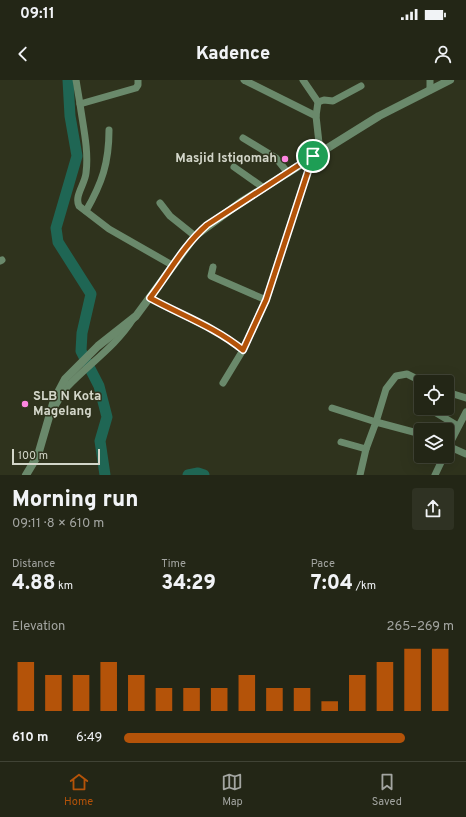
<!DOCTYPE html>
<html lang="en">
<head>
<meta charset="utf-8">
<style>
  body { margin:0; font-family:Overpass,sans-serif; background:#2f3223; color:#f1f3f6; height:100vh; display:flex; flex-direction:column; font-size:15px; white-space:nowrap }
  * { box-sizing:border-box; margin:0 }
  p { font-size:13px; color:#a3a5a1 }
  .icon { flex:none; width:22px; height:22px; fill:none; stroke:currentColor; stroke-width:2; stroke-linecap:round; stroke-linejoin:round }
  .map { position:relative; height:395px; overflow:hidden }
  .sheet { display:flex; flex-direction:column; background:#232616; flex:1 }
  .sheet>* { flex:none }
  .buttons { position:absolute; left:414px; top:295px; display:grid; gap:8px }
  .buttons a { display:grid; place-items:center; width:40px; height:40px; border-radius:4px; background:#232616; box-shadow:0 4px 16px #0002,0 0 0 1px #404335; font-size:20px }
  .scale { position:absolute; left:12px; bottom:10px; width:88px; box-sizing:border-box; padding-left:4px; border:2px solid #d3d6c9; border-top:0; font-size:11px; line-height:14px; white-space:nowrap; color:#d3d6c9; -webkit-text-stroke:3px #2f331d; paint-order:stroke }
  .pin { position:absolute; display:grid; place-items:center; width:34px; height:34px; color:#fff; margin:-17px; border:2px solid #fff; border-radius:50%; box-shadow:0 1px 4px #0007 }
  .round { display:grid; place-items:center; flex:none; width:42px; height:42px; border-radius:4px; background:#2f3223 }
  .head { display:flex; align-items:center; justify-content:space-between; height:68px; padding:0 12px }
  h1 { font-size:22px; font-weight:800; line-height:30px }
  .stats { display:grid; grid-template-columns:repeat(3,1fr); gap:6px; height:68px; padding:4px 12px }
  .stats div { display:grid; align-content:center }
  .stats b { font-size:20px; font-weight:800 }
  .stats small { font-size:11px; font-weight:400 }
  .stats p { font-size:11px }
  .chart { height:112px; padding:8px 12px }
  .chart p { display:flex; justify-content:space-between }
  .chart svg { width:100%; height:72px; margin-top:4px; stroke:#b45309; stroke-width:6 }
  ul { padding:0 12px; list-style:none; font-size:13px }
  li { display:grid; grid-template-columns:64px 48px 1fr; align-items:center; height:30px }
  li i { height:10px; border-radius:5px; background:#b45309 }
  .status { display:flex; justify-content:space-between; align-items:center; height:28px; padding:0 20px; background:#232616; direction:ltr }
  .status svg { height:11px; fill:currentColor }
  header { display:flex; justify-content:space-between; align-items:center; height:52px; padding:0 12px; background:#232616; font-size:18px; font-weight:800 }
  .dock { display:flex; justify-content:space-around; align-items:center; height:56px; border-top:1px solid #404335; background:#232616; font-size:11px; color:#a3a5a1 }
  .dock a { display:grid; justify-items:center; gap:2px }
  .dock .current { color:#b45309 }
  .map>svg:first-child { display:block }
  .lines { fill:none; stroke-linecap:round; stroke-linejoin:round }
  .river { stroke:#1f6654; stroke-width:11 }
  .minor { stroke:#6a896b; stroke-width:7 }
  .tertiary { stroke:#6a896b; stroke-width:8 }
  .route-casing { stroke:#fff; stroke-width:8 }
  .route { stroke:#b45309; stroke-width:5 }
  .poi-dot { fill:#fe86e1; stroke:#2f331d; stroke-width:1.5 }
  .labels { text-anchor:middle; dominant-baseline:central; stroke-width:3; stroke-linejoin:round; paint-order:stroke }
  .poi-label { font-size:13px; font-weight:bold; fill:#d3d6c9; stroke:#2f331d; text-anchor:end }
</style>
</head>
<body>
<div class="status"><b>09:11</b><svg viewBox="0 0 49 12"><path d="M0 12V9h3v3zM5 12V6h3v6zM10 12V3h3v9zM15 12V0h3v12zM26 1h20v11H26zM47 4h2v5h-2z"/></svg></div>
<header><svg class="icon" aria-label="back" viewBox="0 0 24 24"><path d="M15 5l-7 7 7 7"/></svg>Kadence<svg class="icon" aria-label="person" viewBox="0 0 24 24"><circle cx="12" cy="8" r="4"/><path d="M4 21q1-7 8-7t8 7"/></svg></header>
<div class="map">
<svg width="466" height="395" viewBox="0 0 466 395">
  <rect width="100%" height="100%" fill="#2f331d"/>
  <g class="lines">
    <g class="river">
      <path d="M68,0L70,36L77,76L56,148L58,162L91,214L82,253L81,271L99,306L107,337L100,361L105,395"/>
      <path d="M188,395L198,393L204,395"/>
    </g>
    <g class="minor">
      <path d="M76,0L80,24L136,8L138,5V0"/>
      <path d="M244,0L316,36"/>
      <path d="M303,0L318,22L316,36L320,72"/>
      <path d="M430,0V10"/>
      <path d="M318,22L324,20L333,21L361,6"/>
      <path d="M80,24C83,46 89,71 86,93C85,104 74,116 79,126L109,149L172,185"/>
      <path d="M243,58L276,78L288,93"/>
      <path d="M234,87L264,108"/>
      <path d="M160,123L170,136L195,156"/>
      <path d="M86,131C102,103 109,83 109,50"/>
      <path d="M0,181L2,180"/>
      <path d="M213,187L211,196L266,220"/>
      <path d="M150,218C181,236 215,247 243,270"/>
      <path d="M223,303L243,270L266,220L313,76"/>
      <path d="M447,312L466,318"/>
      <path d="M332,328L376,342L386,309L396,296L407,294L423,302"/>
      <path d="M428,328L458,346"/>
      <path d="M53,329C58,322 62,313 68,306C90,283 116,266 133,239"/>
      <path d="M341,362L366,369L376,342L421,354"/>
      <path d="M448,366L466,374"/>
      <path d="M447,369L466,332"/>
      <path d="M360,395L366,369"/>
      <path d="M435,395L444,376"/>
    </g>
    <path class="tertiary" d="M26,395L38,375L54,320L65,299L98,266L136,236L195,156L241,122L379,36L450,0"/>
  </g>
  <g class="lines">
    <g class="route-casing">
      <path id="route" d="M313,76L266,220L243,270C215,247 181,235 150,218C169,193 183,166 207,145Z"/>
    </g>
    <use href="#route" class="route"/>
  </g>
  <g class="poi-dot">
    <circle cx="285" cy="79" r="4"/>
    <circle cx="25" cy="324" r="4"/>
  </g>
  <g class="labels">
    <g class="poi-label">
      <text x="277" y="79">Masjid Istiqomah</text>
      <text x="33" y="317" text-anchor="start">SLB N Kota<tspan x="33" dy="15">Magelang</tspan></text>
    </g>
  </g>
</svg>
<div class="buttons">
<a><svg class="icon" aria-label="locate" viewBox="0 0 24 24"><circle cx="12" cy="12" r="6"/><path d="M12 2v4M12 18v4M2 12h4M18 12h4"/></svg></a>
<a><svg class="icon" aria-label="layers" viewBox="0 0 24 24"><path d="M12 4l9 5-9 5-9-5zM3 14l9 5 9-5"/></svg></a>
</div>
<div class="scale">100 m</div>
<div class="pin" style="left:313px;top:76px;background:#1e9e55"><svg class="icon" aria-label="arrive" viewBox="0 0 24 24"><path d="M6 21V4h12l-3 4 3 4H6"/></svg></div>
</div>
<section class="sheet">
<div class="head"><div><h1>Morning run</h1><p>09:11 · 8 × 610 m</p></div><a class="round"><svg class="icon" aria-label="share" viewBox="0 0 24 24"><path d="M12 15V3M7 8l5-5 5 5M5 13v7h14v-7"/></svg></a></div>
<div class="stats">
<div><p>Distance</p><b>4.88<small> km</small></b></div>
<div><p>Time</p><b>34:29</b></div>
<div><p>Pace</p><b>7:04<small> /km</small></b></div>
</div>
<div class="chart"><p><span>Elevation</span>265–269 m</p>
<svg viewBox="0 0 160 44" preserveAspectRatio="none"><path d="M5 44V14M15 44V22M25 44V22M35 44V14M45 44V22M55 44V30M65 44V30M75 44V30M85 44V22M95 44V30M105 44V30M115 44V38M125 44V22M135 44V14M145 44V6M155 44V6"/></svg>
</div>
<ul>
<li><b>610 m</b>6:49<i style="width:85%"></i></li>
</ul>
</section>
<nav class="dock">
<a class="current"><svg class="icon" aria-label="home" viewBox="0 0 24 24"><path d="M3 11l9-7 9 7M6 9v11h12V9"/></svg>Home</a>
<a><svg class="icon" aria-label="map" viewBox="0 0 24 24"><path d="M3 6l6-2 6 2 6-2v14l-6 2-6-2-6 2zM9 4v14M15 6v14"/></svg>Map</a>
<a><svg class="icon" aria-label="saved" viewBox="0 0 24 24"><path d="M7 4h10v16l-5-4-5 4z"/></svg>Saved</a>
</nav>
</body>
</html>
